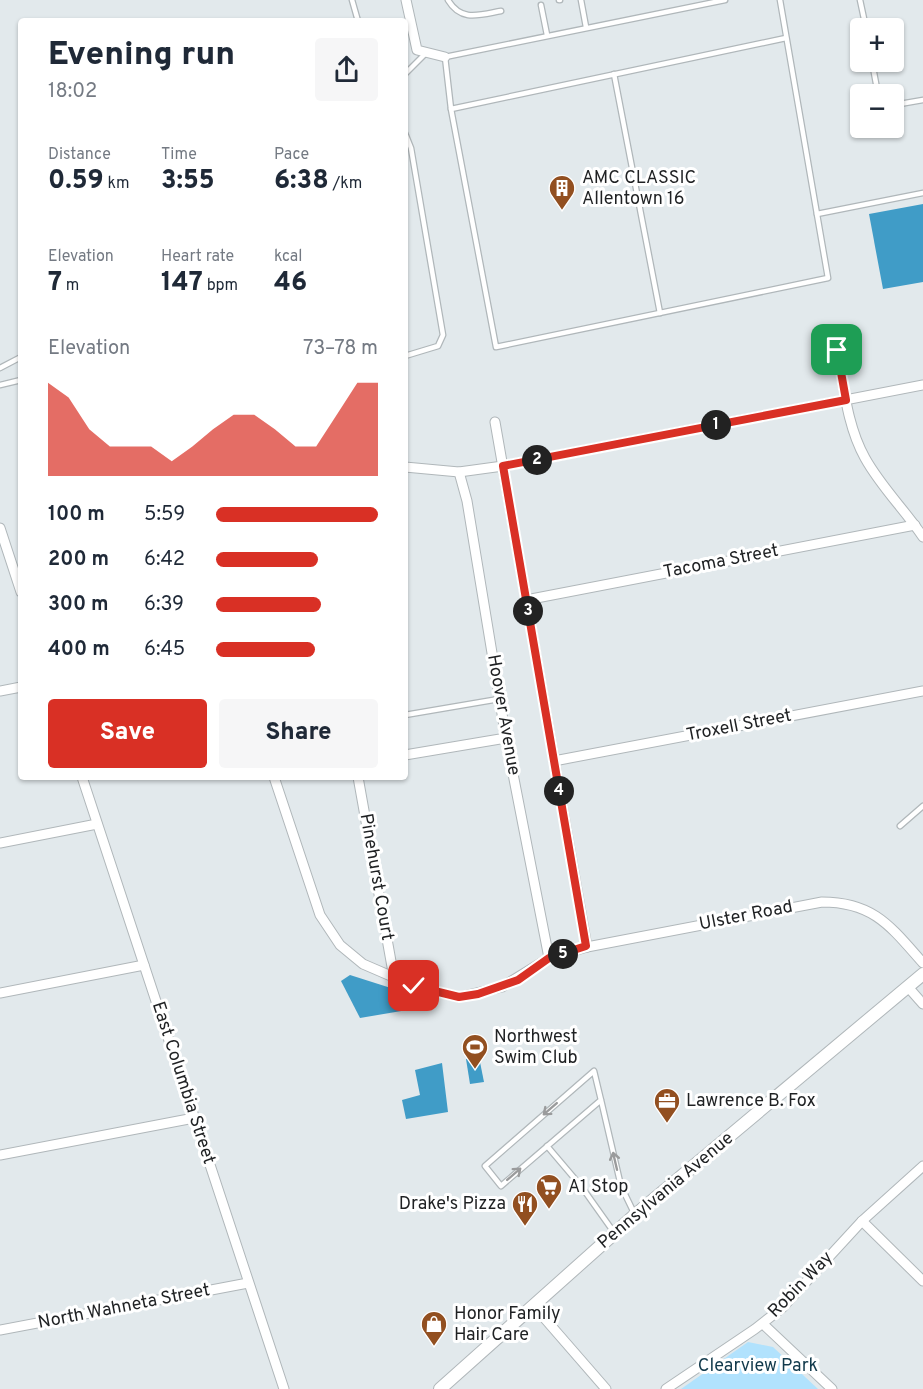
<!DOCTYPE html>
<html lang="en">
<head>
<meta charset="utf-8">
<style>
  body { margin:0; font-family:Overpass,sans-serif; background:#f6f6f7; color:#1f2937; height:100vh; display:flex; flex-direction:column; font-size:22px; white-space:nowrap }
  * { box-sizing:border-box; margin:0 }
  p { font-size:20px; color:#747a83 }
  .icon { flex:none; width:33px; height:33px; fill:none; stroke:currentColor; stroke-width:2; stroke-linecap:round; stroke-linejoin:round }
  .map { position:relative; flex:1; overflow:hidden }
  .drawer { position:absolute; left:18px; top:18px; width:390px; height:762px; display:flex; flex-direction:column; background:#fff; border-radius:6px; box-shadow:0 2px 4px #0004 }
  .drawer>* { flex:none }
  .buttons { position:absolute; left:850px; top:18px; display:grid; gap:12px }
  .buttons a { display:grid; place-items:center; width:54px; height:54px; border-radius:6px; background:#fff; box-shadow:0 2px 4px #0004; font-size:30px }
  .pin { position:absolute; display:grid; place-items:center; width:51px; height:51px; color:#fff; margin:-26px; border-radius:12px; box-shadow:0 3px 9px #0006 }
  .km { position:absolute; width:30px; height:30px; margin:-15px; border-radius:50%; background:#222; color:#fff; font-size:16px; line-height:30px; text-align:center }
  .round { display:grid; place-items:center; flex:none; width:63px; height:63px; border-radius:6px; background:#f6f6f7 }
  .headline { display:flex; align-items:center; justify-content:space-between; height:102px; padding:0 30px }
  h1 { font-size:33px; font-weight:800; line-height:45px }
  .stats { display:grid; grid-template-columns:repeat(3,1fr); gap:9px; height:102px; padding:6px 30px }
  .stats div { display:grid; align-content:center }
  .stats b { font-size:26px; font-weight:800 }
  .stats small { font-size:16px; font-weight:400 }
  .stats p { font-size:16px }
  .chart { height:168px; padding:12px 30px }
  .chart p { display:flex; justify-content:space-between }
  .chart svg { width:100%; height:108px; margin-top:6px; fill:#d93025; opacity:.7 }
  .action { display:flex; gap:12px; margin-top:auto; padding:12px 30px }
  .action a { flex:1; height:69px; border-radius:6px; background:#d93025; color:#fff; font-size:24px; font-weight:800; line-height:69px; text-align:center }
  .action a+a { background:#f6f6f7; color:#1f2937 }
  ul { padding:0 30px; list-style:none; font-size:20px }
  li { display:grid; grid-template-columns:96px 72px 1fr; align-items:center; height:45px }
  li i { height:15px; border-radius:8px; background:#d93025 }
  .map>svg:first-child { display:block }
  .green { fill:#b1e2fd }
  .water { fill:#409cc7 }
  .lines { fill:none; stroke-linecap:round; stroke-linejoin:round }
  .service-casing { stroke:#b0b7ba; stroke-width:7 }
  .minor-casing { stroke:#b0b7ba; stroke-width:11 }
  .tertiary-casing { stroke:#b0b7ba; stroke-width:14 }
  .service { stroke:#fff; stroke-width:4.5 }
  .minor { stroke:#fff; stroke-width:9 }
  .tertiary { stroke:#fff; stroke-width:12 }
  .oneway { stroke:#9a9b9c }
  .route-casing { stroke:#fff; stroke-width:12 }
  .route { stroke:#d93025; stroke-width:8 }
  .labels { text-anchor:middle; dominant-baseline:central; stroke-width:6; stroke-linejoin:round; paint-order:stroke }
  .poi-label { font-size:18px; fill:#1f2123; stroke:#fff; text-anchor:start }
  .street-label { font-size:18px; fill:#1f2123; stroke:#fff }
  .park-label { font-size:18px; fill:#123a4c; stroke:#fff }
</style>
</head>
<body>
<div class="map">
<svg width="923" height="1389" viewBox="0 0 923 1389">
  <rect width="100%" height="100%" fill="#e2e9ec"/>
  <path class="green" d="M748,1342L773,1347L818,1389H681Z"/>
  <g class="water">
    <path d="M923,204V282L883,289L869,214Z"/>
    <path d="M350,975L416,996L419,1008L360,1018L341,981Z"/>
    <path d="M479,1057L484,1082L470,1084L466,1059Z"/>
    <path d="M442,1063L448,1112L406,1119L402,1100L420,1095L415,1070Z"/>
  </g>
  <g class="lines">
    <g class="service-casing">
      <g id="service">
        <path d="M352,0L358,21"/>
        <path d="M448,0C461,22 479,15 501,11"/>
        <path d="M559,0H560"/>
        <path d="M581,0L586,27"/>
        <path d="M725,0L445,57L451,109L496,347L828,278L780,0"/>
        <path d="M860,0L866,28"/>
        <path d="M541,5L547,35"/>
        <path d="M872,62L878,94"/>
        <path d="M405,74L426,53"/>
        <path d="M614,74L660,313"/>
        <path d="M894,105L923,100"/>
        <path d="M451,109L786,38"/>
        <path d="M405,133L411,148L443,335L438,346L405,356"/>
        <path d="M817,214L923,193"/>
        <path d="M0,368L21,357"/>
        <path d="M0,385L21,380"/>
        <path d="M405,715L499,699"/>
        <path d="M900,826L923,806"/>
        <path d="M601,1100L501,1186L485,1166L594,1071L600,1096L601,1100L621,1186L634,1213"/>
        <path d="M547,1146L581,1186L613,1231"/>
      </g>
    </g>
    <g class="minor-casing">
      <g id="minor">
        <path d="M406,0L417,50L445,57"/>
        <path d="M837,350C844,387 847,426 865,458C881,487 905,510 923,537"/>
        <path d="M495,422L587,947"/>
        <path d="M405,467L459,472L503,466L923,385"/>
        <path d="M459,472L467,501L506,738L549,958"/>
        <path d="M0,528L21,592"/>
        <path d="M526,600L915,525"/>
        <path d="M0,691L21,687"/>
        <path d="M405,755L506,738"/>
        <path d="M554,761L923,691"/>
        <path d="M82,777L284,1389"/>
        <path d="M274,777L320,915L340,945L363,964L414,986L459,997L502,987L549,958L587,947L822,902C874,902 891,927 923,963"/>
        <path d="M358,777L394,978"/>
        <path d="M0,843L97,824"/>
        <path d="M908,987L923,1004"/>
        <path d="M0,993L144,965"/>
        <path d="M0,1155L194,1118"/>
        <path d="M862,1221L923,1281"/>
        <path d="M533,1305L606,1389"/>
        <path d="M763,1324L832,1389"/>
        <path d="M0,1330L248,1283"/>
        <path d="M666,1389L755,1329L782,1308L862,1221L923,1166"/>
      </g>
    </g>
    <g class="tertiary-casing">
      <path id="tertiary" d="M440,1389L635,1215L923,974"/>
    </g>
    <use href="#service" class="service"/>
    <use href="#minor" class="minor"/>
    <use href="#tertiary" class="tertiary"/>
  </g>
  <defs><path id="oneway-shaft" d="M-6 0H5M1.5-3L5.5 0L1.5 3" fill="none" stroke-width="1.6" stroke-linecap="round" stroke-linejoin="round" transform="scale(1.5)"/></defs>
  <g class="oneway">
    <use href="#oneway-shaft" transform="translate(550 1109) rotate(139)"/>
    <use href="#oneway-shaft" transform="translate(615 1161) rotate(-103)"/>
    <use href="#oneway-shaft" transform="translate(514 1174) rotate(-41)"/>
  </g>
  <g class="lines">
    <g class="route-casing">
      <path id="route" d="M414,986L459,997L478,994L518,980L549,958L586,946L503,466L846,400L837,350"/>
    </g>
    <use href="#route" class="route"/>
  </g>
  <defs>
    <g id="building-pin" transform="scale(1.35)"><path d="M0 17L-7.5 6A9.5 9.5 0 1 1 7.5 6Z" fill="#924f20" stroke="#fff"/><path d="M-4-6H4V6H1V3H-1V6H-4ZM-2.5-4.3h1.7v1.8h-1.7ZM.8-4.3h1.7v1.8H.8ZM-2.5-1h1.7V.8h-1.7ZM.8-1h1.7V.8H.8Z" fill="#fff"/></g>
    <g id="stadium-pin" transform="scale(1.35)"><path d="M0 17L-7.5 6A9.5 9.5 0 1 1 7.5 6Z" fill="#924f20" stroke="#fff"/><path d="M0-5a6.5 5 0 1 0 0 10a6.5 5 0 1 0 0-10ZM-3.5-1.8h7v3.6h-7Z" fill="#fff"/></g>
    <g id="office-pin" transform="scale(1.35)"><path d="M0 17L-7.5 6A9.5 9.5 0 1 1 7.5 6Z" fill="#924f20" stroke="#fff"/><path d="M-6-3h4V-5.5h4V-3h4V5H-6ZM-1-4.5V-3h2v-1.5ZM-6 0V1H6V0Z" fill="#fff"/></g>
    <g id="supermarket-pin" transform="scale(1.35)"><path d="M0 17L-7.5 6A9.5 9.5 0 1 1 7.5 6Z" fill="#924f20" stroke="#fff"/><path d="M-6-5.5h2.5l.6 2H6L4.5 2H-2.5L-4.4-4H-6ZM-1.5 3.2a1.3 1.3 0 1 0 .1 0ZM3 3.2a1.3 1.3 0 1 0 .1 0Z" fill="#fff"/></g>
    <g id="restaurant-pin" transform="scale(1.35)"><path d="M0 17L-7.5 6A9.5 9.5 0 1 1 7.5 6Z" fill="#924f20" stroke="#fff"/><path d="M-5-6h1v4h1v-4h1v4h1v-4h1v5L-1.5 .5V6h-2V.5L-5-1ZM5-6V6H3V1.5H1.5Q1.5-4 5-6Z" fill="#fff"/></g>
    <g id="shop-pin" transform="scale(1.35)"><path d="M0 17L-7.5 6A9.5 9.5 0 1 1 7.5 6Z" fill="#924f20" stroke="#fff"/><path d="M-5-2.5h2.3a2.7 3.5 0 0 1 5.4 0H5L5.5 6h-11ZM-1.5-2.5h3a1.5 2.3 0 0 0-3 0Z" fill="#fff"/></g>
  </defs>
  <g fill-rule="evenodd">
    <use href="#building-pin" x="562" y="188"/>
    <use href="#stadium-pin" x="475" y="1047"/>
    <use href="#office-pin" x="667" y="1101"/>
    <use href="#supermarket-pin" x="549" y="1187"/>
    <use href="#restaurant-pin" x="525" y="1204"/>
    <use href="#shop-pin" x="434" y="1324"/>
  </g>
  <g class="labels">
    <g class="poi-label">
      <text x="582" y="178">AMC CLASSIC<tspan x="582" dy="21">Allentown 16</tspan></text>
      <text x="494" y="1037">Northwest<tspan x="494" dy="21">Swim Club</tspan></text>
      <text x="686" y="1101">Lawrence B. Fox</text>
      <text x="568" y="1187">A1 Stop</text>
      <text x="506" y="1204" text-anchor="end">Drake's Pizza</text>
      <text x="454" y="1314">Honor Family<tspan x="454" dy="21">Hair Care</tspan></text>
    </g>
    <g class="street-label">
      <text transform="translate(721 562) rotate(-11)">Tacoma Street</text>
      <text transform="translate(503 715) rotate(80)">Hoover Avenue</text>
      <text transform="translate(739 726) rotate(-11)">Troxell Street</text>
      <text transform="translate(376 877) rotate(80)">Pinehurst Court</text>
      <text transform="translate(746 916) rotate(-11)">Ulster Road</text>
      <text transform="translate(183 1083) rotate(72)">East Columbia Street</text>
      <text transform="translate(666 1191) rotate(-40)">Pennsylvania Avenue</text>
      <text transform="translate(801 1285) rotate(-46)">Robin Way</text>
      <text transform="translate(124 1307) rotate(-11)">North Wahneta Street</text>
    </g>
    <g class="park-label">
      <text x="758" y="1366">Clearview Park</text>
    </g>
  </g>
</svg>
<div class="buttons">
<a>+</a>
<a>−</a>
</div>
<div class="pin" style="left:837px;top:350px;background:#1e9e55"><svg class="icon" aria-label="arrive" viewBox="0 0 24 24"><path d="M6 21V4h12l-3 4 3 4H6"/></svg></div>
<div class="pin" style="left:414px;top:986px;background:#d93025"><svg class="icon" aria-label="check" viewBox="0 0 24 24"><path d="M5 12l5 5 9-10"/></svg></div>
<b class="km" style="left:716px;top:425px">1</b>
<b class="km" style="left:537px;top:460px">2</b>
<b class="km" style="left:528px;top:611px">3</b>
<b class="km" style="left:559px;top:791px">4</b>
<b class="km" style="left:563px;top:954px">5</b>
<section class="drawer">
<div class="headline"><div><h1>Evening run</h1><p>18:02</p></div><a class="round"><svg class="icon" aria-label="share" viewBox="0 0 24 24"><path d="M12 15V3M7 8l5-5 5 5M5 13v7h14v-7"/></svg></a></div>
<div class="stats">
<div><p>Distance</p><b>0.59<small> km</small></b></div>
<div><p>Time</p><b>3:55</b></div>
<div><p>Pace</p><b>6:38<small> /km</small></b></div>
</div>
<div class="stats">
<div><p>Elevation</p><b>7<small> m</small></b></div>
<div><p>Heart rate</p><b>147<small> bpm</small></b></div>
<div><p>kcal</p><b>46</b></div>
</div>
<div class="chart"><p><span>Elevation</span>73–78 m</p>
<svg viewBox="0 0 160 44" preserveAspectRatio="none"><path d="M0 44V6L10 12L20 25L30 32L40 32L50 32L60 38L70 32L80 25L90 19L100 19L110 25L120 32L130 32L140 19L150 6L160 6V44z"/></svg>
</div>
<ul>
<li><b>100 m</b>5:59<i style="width:100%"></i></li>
<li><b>200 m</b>6:42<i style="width:63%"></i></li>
<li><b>300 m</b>6:39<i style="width:65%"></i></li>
<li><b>400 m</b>6:45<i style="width:61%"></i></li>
</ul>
<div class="action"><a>Save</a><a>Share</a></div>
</section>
</div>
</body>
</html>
